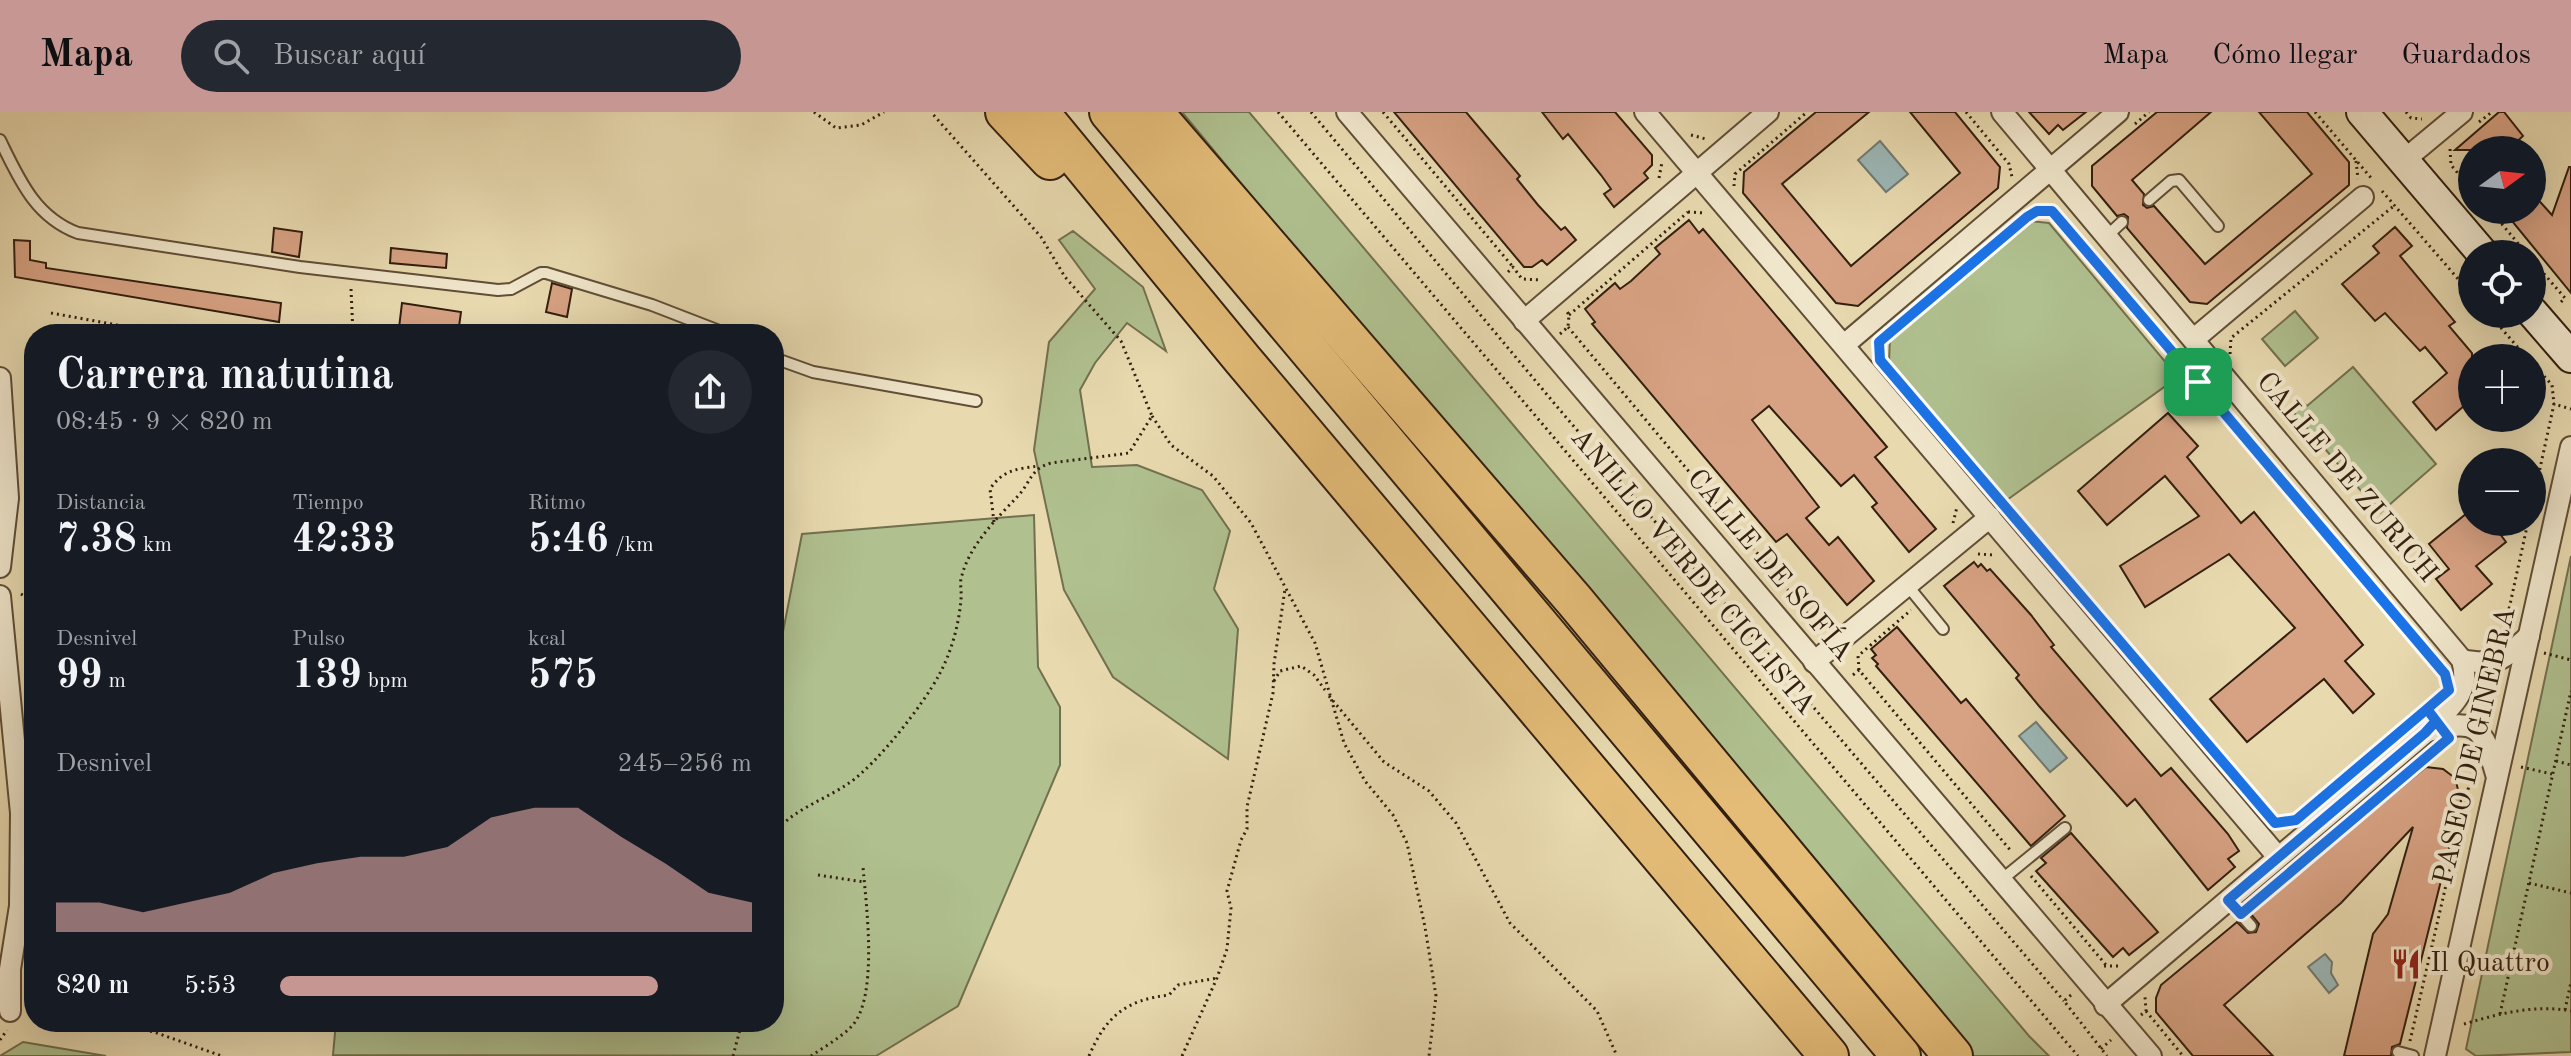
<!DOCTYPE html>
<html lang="es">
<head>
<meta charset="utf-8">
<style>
  body { margin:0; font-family:"Old Standard TT",serif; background:#242831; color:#f1f3f6; height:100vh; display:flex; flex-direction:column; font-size:30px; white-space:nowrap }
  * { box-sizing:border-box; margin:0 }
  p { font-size:26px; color:#9ea1a6 }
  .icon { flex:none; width:44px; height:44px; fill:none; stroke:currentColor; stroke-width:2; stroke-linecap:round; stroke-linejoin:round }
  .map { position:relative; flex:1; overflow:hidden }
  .details { position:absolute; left:24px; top:212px; width:760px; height:708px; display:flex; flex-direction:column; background:#171b24; border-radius:32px; box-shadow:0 8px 32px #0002 }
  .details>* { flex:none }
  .needle { width:52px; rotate:75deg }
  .controls { position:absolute; left:2458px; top:24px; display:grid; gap:16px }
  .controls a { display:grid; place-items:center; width:88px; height:88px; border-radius:50%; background:#171b24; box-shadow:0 8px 32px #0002; font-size:40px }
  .pin { position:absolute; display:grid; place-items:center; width:68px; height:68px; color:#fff; margin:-34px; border-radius:16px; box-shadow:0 4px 12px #0006 }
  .round { display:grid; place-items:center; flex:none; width:84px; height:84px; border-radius:42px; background:#242831 }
  .overview { display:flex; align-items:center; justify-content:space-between; height:136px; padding:0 32px }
  h1 { font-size:44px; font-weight:700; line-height:60px }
  .stats { display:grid; grid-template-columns:repeat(3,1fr); gap:12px; height:136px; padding:8px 32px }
  .stats div { display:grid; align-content:center }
  .stats b { font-size:40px; font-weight:700 }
  .stats small { font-size:22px; font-weight:400 }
  .stats p { font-size:22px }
  .chart { height:224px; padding:16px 32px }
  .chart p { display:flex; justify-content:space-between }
  .chart svg { width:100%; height:144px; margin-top:8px; fill:#c59692; opacity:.7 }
  ul { padding:0 32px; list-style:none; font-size:26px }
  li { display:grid; grid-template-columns:128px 96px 1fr; align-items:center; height:60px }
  li i { height:20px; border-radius:10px; background:#c59692 }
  header { display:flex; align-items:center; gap:48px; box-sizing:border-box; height:112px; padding:0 40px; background:#c59692; color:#111 }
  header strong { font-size:38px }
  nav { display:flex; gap:44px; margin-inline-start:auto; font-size:28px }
  .search { width:560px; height:72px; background:#242831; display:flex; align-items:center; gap:20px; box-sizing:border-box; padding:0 28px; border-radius:44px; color:#9ea1a6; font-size:30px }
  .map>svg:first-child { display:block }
  .green { fill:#b0c08f; stroke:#72704f; stroke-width:2 }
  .water { fill:#9cb7b6; stroke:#727a73; stroke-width:2 }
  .building { fill:#d7a283; stroke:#331f0f; stroke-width:2 }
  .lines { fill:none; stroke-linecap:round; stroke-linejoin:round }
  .lane-casing { stroke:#604e37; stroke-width:14 }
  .street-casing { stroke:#604e37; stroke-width:24 }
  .secondary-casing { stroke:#331f0f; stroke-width:34 }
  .highway-casing { stroke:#331f0f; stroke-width:42 }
  .path { stroke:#331f0f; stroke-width:3; stroke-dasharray:2 4; stroke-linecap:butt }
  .lane { stroke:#f0e6cb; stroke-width:10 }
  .street { stroke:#f0e6cb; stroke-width:20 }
  .secondary { stroke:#f0e6cb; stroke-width:30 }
  .highway { stroke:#e4bc78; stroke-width:38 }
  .route-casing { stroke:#fff; stroke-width:16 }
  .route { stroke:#1a73e8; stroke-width:10 }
  .labels { text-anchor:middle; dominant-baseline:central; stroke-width:8; stroke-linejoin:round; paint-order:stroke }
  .street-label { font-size:28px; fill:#331f0f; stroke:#f0e6cb }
  .poi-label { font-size:28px; fill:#331f0f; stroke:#f0e6cb; text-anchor:start }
</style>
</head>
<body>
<header>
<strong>Mapa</strong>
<div class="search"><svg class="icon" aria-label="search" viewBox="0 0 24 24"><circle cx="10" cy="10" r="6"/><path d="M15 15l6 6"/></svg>Buscar aquí</div>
<nav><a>Mapa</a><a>Cómo llegar</a><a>Guardados</a></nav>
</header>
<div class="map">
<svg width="2571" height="944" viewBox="0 0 2571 944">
  <rect width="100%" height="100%" fill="#e8d9af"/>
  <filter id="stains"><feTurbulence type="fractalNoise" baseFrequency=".0025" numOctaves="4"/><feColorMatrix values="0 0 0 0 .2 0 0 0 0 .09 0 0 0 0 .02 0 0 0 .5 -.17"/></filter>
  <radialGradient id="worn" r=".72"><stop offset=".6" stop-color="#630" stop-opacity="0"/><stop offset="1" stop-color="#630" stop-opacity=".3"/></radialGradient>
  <g class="green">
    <path d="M1182,0H1249L2029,924L2049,944H1973L1626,535Z"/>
    <path d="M2029,109L2049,111L2178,265L2007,388L1889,251L1890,225Z"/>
    <path d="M1073,119L1143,175L1166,239L1127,211L1095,251L1080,278L1092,355L1137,353L1202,378L1230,419L1214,477L1238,517L1228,647L1113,565L1064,478L1034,338L1049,230L1095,177L1059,128Z"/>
    <path d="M2295,199L2318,226L2285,254L2262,227Z"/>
    <path d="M2353,255L2436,352L2380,401L2289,295L2298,286L2307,294Z"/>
    <path d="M1034,403L1038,555L1060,595V653L958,894L876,944L333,943L336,910H774V566L802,422Z"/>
    <path d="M2571,444V940L2476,944L2466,937Z"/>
    <path d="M23,930L106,944H0Z"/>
  </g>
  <g class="water">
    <path d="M1880,29L1908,62L1886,80L1858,48Z"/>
    <path d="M2036,610L2067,646L2050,660L2019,624Z"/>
    <path d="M2325,842L2332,850L2331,861L2338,873L2329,881L2308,855Z"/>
  </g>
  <g class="building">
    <path d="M1394,0H1466L1520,64L1517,67L1538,93L1561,118L1565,115L1576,128L1547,153L1542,148L1532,155H1524Z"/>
    <path d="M1542,0H1615L1652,43V53L1644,61L1648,66L1614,95L1604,82L1611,77L1601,63L1568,22L1563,27Z"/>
    <path d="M1816,0H1869L1782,72L1851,154L1960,61L1910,0H1955L2000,55L1998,76L1858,194L1836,191L1743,81L1744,60Z"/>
    <path d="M2029,0H2086L2063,18L2058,13L2049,22Z"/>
    <path d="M2157,0H2211L2132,68L2144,82L2143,93L2147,96L2154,94L2205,152L2312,62L2259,0H2307L2349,50V73L2207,192L2190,190L2127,116L2128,105L2124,102L2117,104L2092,74V54Z"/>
    <path d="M2499,0H2504L2523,24L2508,38H2455Z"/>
    <path d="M2569,55H2571V181L2503,98H2532V81L2552,103Z"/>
    <path d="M1689,108L1699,121L1703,117L1887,335L1875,345L1936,417L1909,440L1872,395L1877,391L1854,363L1841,374L1769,294L1752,308L1819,395L1806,406L1829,433L1838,425L1874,469L1847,493L1787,422L1776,430L1592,212L1595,210L1585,197L1615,171L1620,177L1631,169L1660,142L1655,136Z"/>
    <path d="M2395,115L2412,134L2400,144L2455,210L2449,214L2472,241V287L2436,318L2413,290L2447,261L2425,235L2420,239L2385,201L2375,209L2342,172L2379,141L2373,134Z"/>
    <path d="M274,116L302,120L299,145L272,140Z"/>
    <path d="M14,128L30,129V148L46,151V156L281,191L279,210L15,165Z"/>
    <path d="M391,136L447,142L446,156L390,151Z"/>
    <path d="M552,171L572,177L567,205L546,200Z"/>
    <path d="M402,191L461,200L458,222L399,216Z"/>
    <path d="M2168,301L2198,334L2187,345L2241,411L2254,400L2363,533L2345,549L2374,582L2353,601L2324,567L2247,630L2210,587L2295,516L2229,442L2145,495L2120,454L2199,404L2165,364L2107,413L2078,379Z"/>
    <path d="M2472,397V410H2491L2506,430L2476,454L2492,472L2461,498L2436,467L2449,457L2429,432Z"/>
    <path d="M1974,450L1978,455L1981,452L1987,459L1990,457L2031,503L2054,533L2051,535L2161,664L2171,656L2228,722L2239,739L2228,747L2235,755L2208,778L2135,687L2127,694L2039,594L2016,566L2019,563L1944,474Z"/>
    <path d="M1897,515L1961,591L1966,587L2065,704L2031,734L1876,554L1878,552L1872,546L1876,543L1871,537Z"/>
    <path d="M2426,655L2443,657L2455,666L2461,689L2400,932L2392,935L2391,944H2344L2373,822L2388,802L2413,715L2341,791L2224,893L2273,944H2193L2156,900V886L2161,873L2237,810L2248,821L2256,820L2259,812L2250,801Z"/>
    <path d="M2071,721L2158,820L2129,843L2123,836L2113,845L2036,759L2046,751L2041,746Z"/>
  </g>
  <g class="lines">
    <g class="lane-casing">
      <g id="lane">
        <path d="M0,28C19,67 35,105 78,121L300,155L498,178L511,177L541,161H546L652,193L727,222"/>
        <path d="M2149,88L2171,69L2179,68L2218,114"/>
        <path d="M2107,124L2122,110"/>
        <path d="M774,246L813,260L976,289"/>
        <path d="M1907,473L1943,517"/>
        <path d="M2000,769L2065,716"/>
        <path d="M2228,788L2251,814"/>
        <path d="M2398,940L2413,944"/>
      </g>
    </g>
    <g class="street-casing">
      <g id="street">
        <path d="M1347,0L2151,944"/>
        <path d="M1645,0L2278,745"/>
        <path d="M2002,0L2462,548C2472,583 2447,597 2425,621L2105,893"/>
        <path d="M2403,49L2462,0"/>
        <path d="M1524,209L1768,0"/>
        <path d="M2194,227L2363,85"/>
        <path d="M1844,233L2118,0"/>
        <path d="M0,266L8,386L0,455"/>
        <path d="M0,484L21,701L20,794L10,857V899"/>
        <path d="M2462,548C2497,555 2504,547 2529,524"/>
        <path d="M1814,550L1990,405"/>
        <path d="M2429,619C2478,605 2483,616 2496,662"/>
        <path d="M2435,944L2571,335"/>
      </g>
    </g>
    <g class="secondary-casing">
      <g id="secondary">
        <path d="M2362,0L2483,142"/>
        <path d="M2532,200L2571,245"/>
      </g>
    </g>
    <g class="highway-casing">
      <g id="highway">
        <path d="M1005,0L1050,48"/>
        <path d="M1039,0L1243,248L1829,944"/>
        <path d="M1109,0L1901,944"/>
        <path d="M1153,0L1574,488L1953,944"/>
      </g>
    </g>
    <g class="path">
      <path d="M814,0L836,16L861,13L884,0"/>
      <path d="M1278,0L2078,944"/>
      <path d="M1311,0L1559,297L2064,889"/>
      <path d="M1383,0L1513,155"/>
      <path d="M1966,0L2009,52L2012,65"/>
      <path d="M2315,0L2372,67"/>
      <path d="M2406,0L2411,6L2422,7"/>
      <path d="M2479,10L2492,0"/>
      <path d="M2135,12L2149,0"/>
      <path d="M1691,23L1706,27"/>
      <path d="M2450,37L2451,53L2472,78"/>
      <path d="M2356,49L2358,67"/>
      <path d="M1659,66L1662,50"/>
      <path d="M1734,74L1735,62L1807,0"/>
      <path d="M2382,79L2472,183"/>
      <path d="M2490,98L2527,142"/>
      <path d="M1688,100L1705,101"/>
      <path d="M2025,106L2037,99H2052L2443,559"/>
      <path d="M2532,148L2565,186L2559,192"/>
      <path d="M1508,160L1513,155L1522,167L1541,168"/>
      <path d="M351,177L353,222"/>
      <path d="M51,201L167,222"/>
      <path d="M2489,202L2527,246"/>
      <path d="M1569,203L1688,100"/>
      <path d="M1568,215L1819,515"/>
      <path d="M1560,222L1568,215L1569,203L1566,198"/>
      <path d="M1879,230L1880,246"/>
      <path d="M2230,242L2231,226L2395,93"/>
      <path d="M2532,251L2552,273L2554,292"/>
      <path d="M1152,304L1171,333L1213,364L1251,411L1315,531L1344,631L1365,669L1393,703L1407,731L1425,815L1436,884L1429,944"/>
      <path d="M2532,393L2554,292L2571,297"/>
      <path d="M994,410L990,377C1003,358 1016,357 1038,354"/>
      <path d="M1953,411L1957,395"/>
      <path d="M1978,442L1994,443"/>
      <path d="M21,482L34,490"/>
      <path d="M2504,520L2528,410"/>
      <path d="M2544,541L2571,548"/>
      <path d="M1859,558L1858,544L1911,498"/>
      <path d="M1853,563L1859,558L2011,739"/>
      <path d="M1274,569L1280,559L1301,554L1314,563L1325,578"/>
      <path d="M1329,584L1384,650L1429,679L1456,711L1510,811L1597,899L1617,944"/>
      <path d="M2556,649L2571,653"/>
      <path d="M2521,655L2552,662"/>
      <path d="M2276,711L2292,709"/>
      <path d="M774,722C791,698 825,688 849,671C877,652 923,593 939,563C951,541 959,513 961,487C962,479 959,470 962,463C970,433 997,406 1018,384C1031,370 1030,357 1051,351L1129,341L1152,304L1121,229L1065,165L1041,125L931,0"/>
      <path d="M818,763L864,770"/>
      <path d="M2031,764L2106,853"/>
      <path d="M2529,771L2571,781"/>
      <path d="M2104,854H2120"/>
      <path d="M2071,883L2064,889L2107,944"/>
      <path d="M2565,898L2571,870"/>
      <path d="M2146,899L2183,944"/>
      <path d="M2500,902L2571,579"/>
      <path d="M2141,903L2146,899L2145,885"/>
      <path d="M103,910L154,920L222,944"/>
      <path d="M2464,912C2498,902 2535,892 2571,899"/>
      <path d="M0,928L7,918"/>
      <path d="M2410,929L2473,656"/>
      <path d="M2101,937L2111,928"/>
      <path d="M733,944L742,910"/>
      <path d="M811,944C824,935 840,926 851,915C879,887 866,792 863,755"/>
      <path d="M1089,944C1106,904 1126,888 1169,883L1178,873L1217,866"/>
      <path d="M1182,944L1217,866L1227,837L1231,796L1227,779L1241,728L1247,717V695L1273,581L1274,552L1285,477"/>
    </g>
    <use href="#lane" class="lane"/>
    <use href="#street" class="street"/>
    <use href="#secondary" class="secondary"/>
    <use href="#highway" class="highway"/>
  </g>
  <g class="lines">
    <g class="route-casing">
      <path id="route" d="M2198,270L2445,562L2449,578L2427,597L2436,609L2425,621L2228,788L2241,802L2449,626L2427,597L2296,708L2275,711L1880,248L1879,230L2027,105L2037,99H2052L2198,270"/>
    </g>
    <use href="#route" class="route"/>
  </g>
  <defs>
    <g id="restaurant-bare" transform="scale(2.4)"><path d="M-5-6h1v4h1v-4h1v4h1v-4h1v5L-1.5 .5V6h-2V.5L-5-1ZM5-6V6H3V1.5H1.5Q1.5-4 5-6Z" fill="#8f2418" stroke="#f0e6cb" stroke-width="2.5" paint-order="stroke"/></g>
  </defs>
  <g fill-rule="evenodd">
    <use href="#restaurant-bare" x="2406" y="852"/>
  </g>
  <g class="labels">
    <g class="street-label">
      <text transform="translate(2346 366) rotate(50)">CALLE DE ZURICH</text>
      <text transform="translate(1769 454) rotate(50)">CALLE DE SOFÍA</text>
      <text transform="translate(1692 460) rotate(50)">ANILLO VERDE CICLISTA</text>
      <text transform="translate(2476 634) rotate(-77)">PASEO DE GINEBRA</text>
    </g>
    <g class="poi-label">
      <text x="2430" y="852">Il Quattro</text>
    </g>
  </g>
  <rect width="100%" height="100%" filter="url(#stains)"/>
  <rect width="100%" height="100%" fill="url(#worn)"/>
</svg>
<div class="controls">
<a><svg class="needle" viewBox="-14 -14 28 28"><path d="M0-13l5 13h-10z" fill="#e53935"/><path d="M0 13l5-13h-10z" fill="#9ea1a6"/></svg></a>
<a><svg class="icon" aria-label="locate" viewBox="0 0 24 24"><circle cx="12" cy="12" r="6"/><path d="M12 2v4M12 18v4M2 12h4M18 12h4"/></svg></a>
<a>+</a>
<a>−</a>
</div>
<div class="pin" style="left:2198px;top:270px;background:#1e9e55"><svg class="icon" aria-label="arrive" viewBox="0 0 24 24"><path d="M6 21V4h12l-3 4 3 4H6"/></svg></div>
<section class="details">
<div class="overview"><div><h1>Carrera matutina</h1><p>08:45 · 9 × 820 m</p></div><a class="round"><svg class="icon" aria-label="share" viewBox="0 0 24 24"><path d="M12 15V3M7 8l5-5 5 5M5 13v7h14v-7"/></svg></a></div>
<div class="stats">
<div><p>Distancia</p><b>7.38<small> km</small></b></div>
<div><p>Tiempo</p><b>42:33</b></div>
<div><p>Ritmo</p><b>5:46<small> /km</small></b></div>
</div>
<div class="stats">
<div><p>Desnivel</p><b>99<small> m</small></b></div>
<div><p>Pulso</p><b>139<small> bpm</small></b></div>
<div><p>kcal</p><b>575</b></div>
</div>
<div class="chart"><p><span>Desnivel</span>245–256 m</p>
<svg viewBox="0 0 160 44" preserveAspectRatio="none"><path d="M0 44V35L10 35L20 38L30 35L40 32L50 26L60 23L70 21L80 21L90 18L100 9L110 6L120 6L130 15L140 23L150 32L160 35V44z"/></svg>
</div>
<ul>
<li><b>820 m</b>5:53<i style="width:80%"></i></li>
</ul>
</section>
</div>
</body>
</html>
